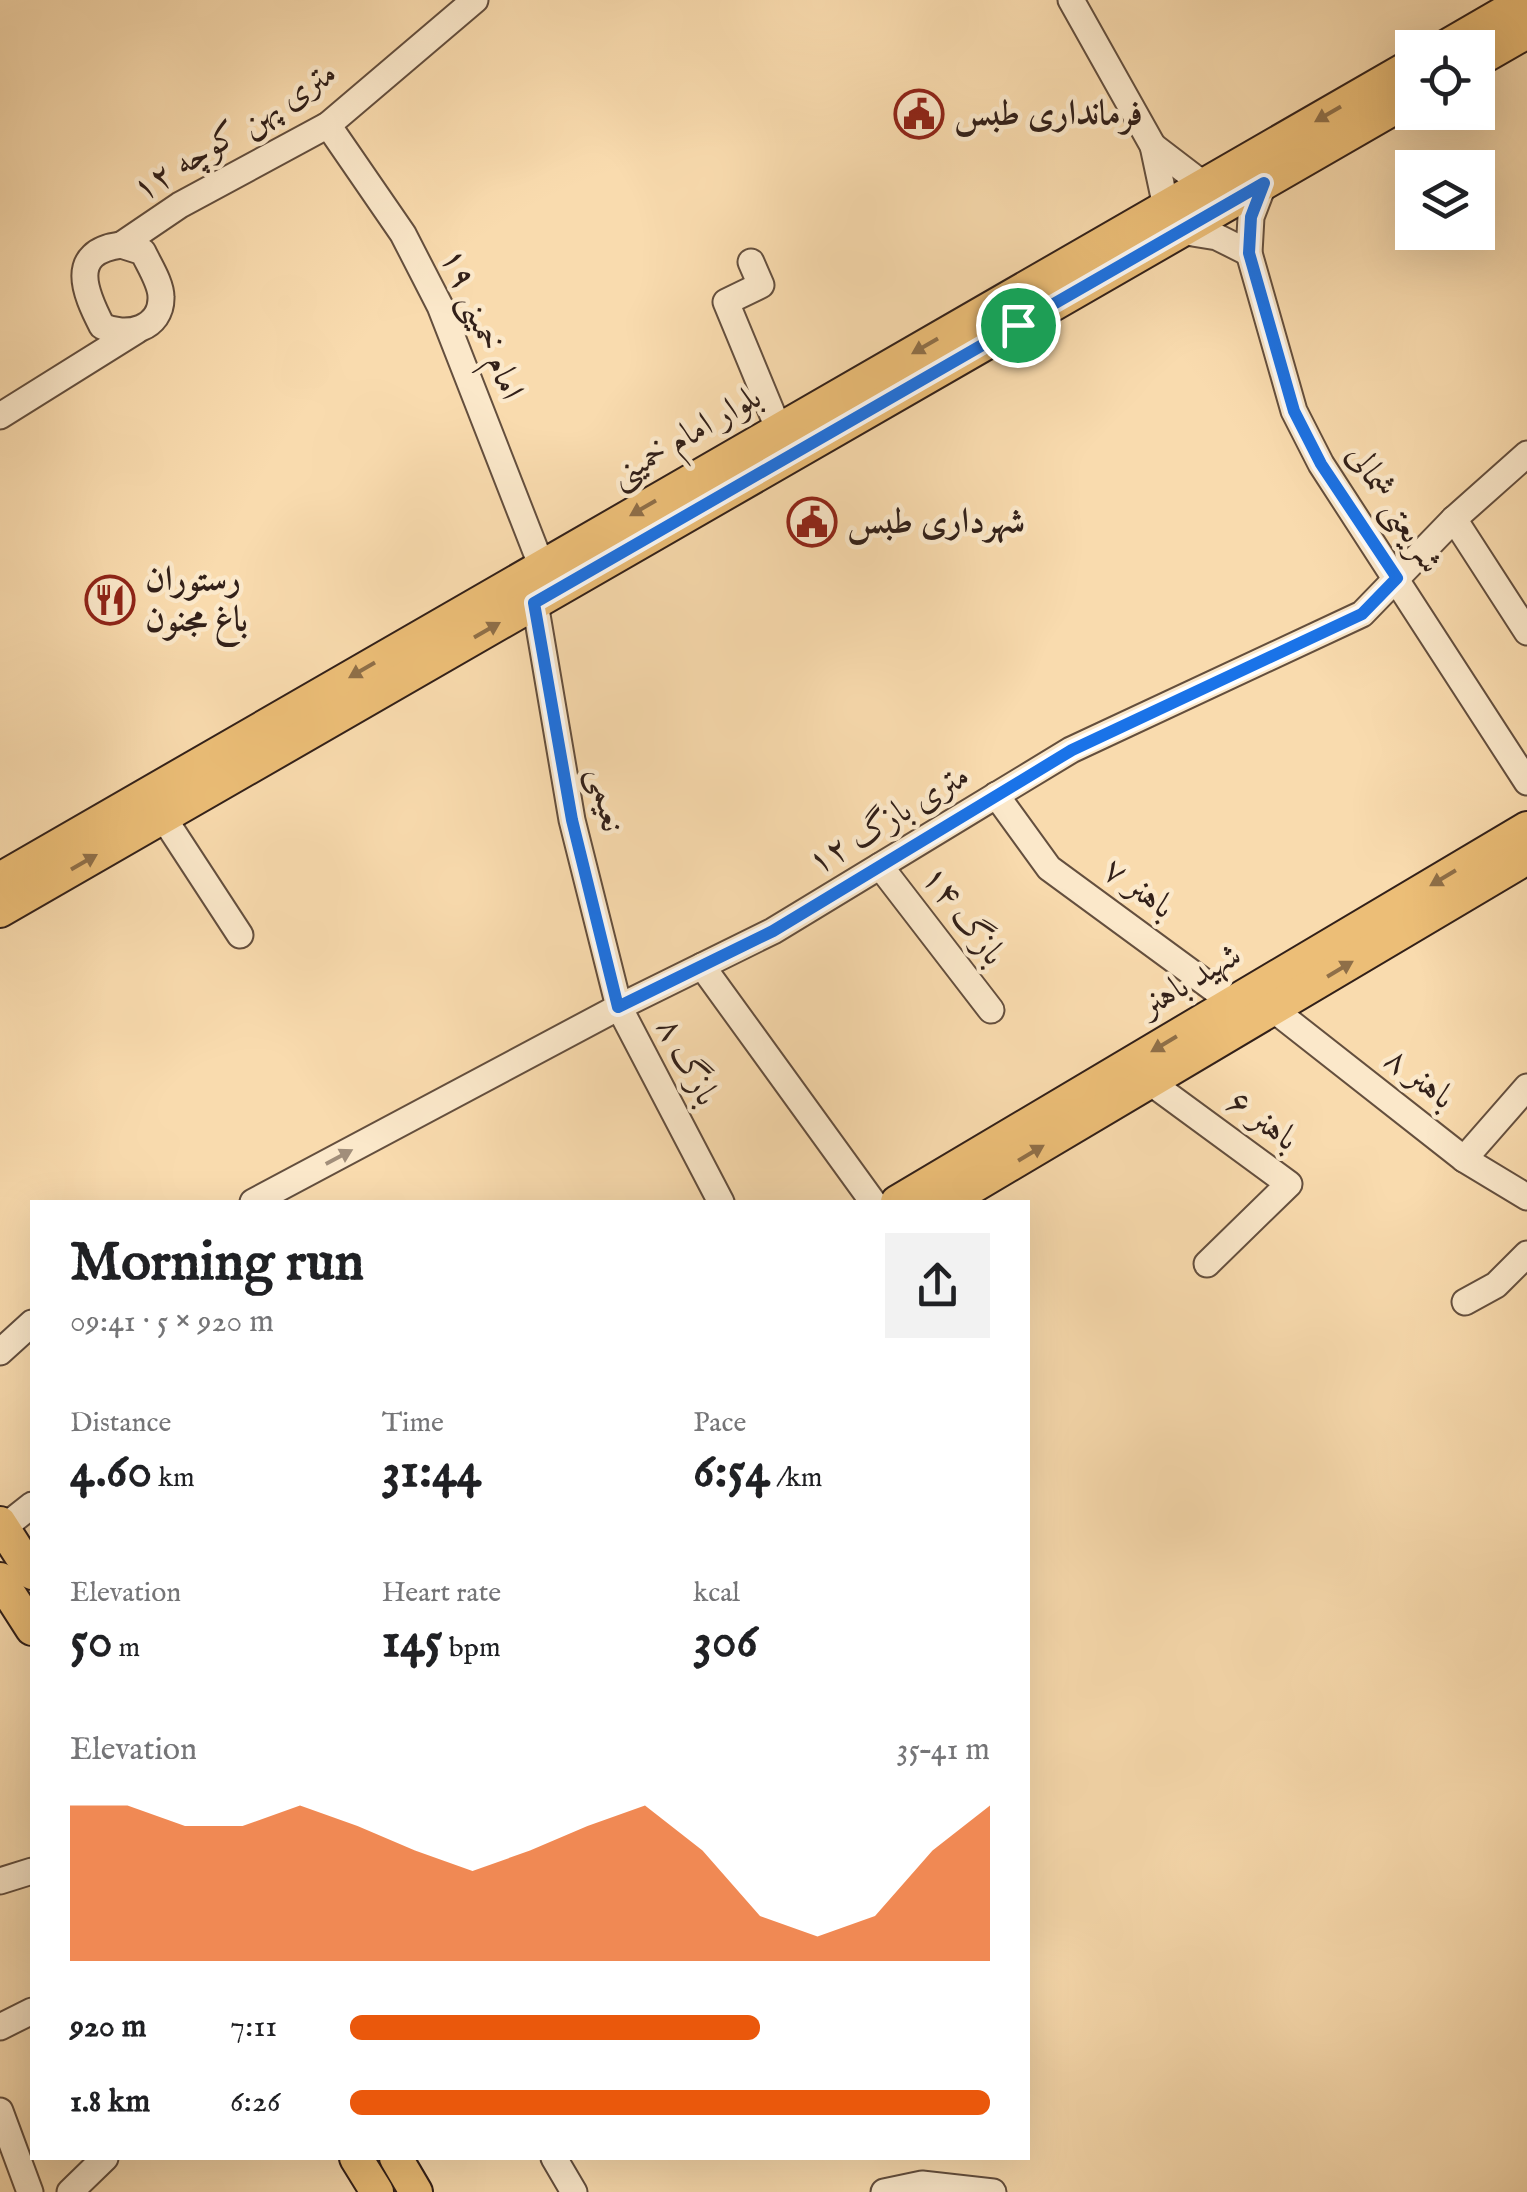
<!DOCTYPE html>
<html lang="en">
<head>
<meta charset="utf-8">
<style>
  body { margin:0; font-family:"IM FELL English",Amiri,serif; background:#f2f2f2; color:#202124; height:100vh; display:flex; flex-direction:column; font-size:38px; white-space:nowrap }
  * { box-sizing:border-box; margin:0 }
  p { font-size:32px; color:#757577 }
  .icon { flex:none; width:55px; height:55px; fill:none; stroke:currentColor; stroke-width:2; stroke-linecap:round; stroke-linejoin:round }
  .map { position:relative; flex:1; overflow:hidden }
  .drawer { position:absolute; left:30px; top:1200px; width:1000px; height:960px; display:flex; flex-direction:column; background:#fff; border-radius:0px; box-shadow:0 10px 40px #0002 }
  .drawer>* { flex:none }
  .tools { position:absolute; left:1395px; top:30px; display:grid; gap:20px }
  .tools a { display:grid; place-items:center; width:100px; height:100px; border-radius:0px; background:#fff; box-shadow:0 10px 40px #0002; font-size:50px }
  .pin { position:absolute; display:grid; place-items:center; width:85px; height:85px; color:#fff; margin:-42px; border:5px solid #fff; border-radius:50%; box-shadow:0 2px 10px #0007 }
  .round { display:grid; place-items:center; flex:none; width:105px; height:105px; border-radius:0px; background:#f2f2f2 }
  .summary { display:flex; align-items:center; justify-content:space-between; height:170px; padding:0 40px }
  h1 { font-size:55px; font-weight:700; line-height:75px }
  .metrics { display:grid; grid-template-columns:repeat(3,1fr); gap:15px; height:170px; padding:10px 40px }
  .metrics div { display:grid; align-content:center }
  .metrics b { font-size:50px; font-weight:700 }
  .metrics small { font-size:28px; font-weight:400 }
  .metrics p { font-size:28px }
  .chart { height:280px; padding:20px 40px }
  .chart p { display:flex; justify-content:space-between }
  .chart svg { width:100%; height:180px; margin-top:10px; fill:#ea580c; opacity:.7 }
  ul { padding:0 40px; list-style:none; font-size:32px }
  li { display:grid; grid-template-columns:160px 120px 1fr; align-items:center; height:75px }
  li i { height:25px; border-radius:12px; background:#ea580c }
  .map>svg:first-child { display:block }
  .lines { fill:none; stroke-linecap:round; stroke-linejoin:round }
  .minor-casing { stroke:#644f3e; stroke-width:29 }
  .major-casing { stroke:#322019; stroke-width:36 }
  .minor { stroke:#fbe8ca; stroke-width:25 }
  .major { stroke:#ecbe77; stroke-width:32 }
  .oneway { fill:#8f6f48 }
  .oneway2 { fill:#a18e7a }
  .route-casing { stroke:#fff; stroke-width:20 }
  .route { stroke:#1a73e8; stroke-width:12 }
  .labels { text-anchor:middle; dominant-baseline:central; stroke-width:9; stroke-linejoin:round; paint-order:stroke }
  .poi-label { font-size:35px; font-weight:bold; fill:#322019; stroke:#fbe8ca; text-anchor:start }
  .street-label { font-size:35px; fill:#322019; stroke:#fbe8ca }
</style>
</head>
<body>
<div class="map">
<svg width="1527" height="2192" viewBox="0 0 1527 2192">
  <rect width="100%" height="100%" fill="#f9dbae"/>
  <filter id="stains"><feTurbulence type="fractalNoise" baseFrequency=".002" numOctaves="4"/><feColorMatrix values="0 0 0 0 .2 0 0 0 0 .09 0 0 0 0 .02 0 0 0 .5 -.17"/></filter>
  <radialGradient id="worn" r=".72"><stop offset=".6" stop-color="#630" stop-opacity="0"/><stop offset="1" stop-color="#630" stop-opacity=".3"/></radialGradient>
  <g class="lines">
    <g class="minor-casing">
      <g id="minor">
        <path d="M1071,0L1153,146L1166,207"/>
        <path d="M328,125L403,234L440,306L542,567"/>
        <path d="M1153,146L1204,185"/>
        <path d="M1264,183L1251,217L1249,253L1294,411L1321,464L1527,782"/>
        <path d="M1180,231L1217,237L1249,253"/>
        <path d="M121,245L180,205L328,125L475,0"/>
        <path d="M121,245L143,252C149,265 161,283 161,297C162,329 126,338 102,326C85,293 67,252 121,245Z"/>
        <path d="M751,262L761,285L726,302L779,430"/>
        <path d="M0,416L136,331"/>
        <path d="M1454,519L1527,632"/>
        <path d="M535,603L572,820L619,1007L721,1202"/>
        <path d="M996,795L1049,868L1233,1003"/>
        <path d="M163,817L240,935"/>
        <path d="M880,866L991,1010"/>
        <path d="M702,966L873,1202"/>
        <path d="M1273,1009L1464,1159L1527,1197"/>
        <path d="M1150,1082L1289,1184L1207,1264"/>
        <path d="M1464,1159L1527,1087"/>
        <path d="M253,1202L619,1007L773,931L1071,750L1362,614L1454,519L1527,454"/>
        <path d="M1465,1302L1496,1285L1527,1254"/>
        <path d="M0,1352L32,1323"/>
        <path d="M3,1528L32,1505"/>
        <path d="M0,1881L32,1871"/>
        <path d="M0,2027L32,2011"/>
        <path d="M0,2111L30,2192"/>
        <path d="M554,2158L574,2192"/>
        <path d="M70,2192L105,2158"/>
        <path d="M884,2192L922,2184L993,2192"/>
      </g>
    </g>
    <g class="major-casing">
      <g id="major">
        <path d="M1443,48L1526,0"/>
        <path d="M1478,60L1527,32"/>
        <path d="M0,879L1412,65"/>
        <path d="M0,911L1412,98"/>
        <path d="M897,1202L1527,828"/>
        <path d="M947,1202L1527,858"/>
        <path d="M0,1523L32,1573"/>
        <path d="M0,1579L32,1629"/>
        <path d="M356,2158L377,2192"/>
        <path d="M396,2158L416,2192"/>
      </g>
    </g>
    <use href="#minor" class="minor"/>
    <use href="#major" class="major"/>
  </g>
  <defs><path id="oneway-solid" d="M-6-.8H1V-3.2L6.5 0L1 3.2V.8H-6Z" transform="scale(2.5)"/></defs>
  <g class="oneway">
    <use href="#oneway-solid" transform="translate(1328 114) rotate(150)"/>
    <use href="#oneway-solid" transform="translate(925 346) rotate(150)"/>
    <use href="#oneway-solid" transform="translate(643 508) rotate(150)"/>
    <use href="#oneway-solid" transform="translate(487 630) rotate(-30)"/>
    <use href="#oneway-solid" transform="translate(362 670) rotate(150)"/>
    <use href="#oneway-solid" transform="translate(84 862) rotate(-30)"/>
    <use href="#oneway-solid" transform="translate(1443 878) rotate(149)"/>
    <use href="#oneway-solid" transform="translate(1340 969) rotate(-31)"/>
    <use href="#oneway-solid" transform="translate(1164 1044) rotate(149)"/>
    <use href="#oneway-solid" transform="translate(1031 1153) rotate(-31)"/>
  </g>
  <use class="oneway2" href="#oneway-solid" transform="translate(339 1157) rotate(-28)"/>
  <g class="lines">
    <g class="route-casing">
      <path id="route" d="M1264,183L1251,217L1249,253L1294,411L1321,464L1397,578L1362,614L1072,750L773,931L618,1007L572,820L534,603Z"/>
    </g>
    <use href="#route" class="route"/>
  </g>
  <defs>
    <g id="civic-ring" transform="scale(2.5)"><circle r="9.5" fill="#fbe8ca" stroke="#8f2418" stroke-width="1.5"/><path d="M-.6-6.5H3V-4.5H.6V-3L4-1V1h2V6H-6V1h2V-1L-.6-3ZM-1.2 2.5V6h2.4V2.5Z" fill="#8f2418"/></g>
    <g id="restaurant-ring" transform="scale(2.5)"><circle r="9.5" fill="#fbe8ca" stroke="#8f2418" stroke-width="1.5"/><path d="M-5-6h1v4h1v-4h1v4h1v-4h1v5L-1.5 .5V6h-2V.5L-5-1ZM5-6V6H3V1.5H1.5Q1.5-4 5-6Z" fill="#8f2418"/></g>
  </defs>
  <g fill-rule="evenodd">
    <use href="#civic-ring" x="919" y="114"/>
    <use href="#civic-ring" x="812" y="522"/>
    <use href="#restaurant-ring" x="110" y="600"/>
  </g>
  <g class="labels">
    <g class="poi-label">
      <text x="954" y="114">فرمانداری طبس</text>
      <text x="847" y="522">شهرداری طبس</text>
      <text x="145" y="580">رستوران<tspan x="145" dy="40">باغ مجنون</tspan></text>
    </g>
    <g class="street-label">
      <text transform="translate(235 132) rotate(-32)">۱۲ متری پهن کوچه</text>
      <text transform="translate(481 324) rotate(67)">امام خمینی ۱۹</text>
      <text transform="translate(686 437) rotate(-30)">بلوار امام خمینی</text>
      <text transform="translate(1394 509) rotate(57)">شریعتی شمالی</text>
      <text transform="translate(606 800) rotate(79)">نعیمی</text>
      <text transform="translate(889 820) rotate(-31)">۱۲ متری بازگ</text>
      <text transform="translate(1138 889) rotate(36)">باهنر ۷</text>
      <text transform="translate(963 916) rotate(53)">بازگ ۱۴</text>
      <text transform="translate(1191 981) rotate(-31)">شهید باهنر</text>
      <text transform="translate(687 1062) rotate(62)">بازگ ۸</text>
      <text transform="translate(1419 1079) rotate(38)">باهنر ۸</text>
      <text transform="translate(1262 1121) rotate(36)">باهنر ۶</text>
    </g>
  </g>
  <rect width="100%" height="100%" filter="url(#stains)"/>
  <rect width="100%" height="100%" fill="url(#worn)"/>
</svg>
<div class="tools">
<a><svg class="icon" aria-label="locate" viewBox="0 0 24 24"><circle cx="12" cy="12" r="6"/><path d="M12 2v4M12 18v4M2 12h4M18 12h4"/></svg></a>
<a><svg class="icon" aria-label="layers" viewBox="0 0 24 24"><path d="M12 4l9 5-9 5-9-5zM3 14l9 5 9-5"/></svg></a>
</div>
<div class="pin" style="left:1018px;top:325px;background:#1e9e55"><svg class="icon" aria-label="arrive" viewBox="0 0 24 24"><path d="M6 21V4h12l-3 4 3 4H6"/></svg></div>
<section class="drawer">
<div class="summary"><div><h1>Morning run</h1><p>09:41 · 5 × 920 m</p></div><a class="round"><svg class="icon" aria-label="share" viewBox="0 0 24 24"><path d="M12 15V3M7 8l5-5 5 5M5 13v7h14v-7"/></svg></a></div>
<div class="metrics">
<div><p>Distance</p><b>4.60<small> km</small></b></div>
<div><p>Time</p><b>31:44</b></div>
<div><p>Pace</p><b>6:54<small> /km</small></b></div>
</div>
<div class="metrics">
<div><p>Elevation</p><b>50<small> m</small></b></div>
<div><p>Heart rate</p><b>145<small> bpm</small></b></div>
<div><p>kcal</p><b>306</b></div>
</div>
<div class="chart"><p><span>Elevation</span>35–41 m</p>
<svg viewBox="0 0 160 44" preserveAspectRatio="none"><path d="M0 44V6L10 6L20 11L30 11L40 6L50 11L60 17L70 22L80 17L90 11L100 6L110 17L120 33L130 38L140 33L150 17L160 6V44z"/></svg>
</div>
<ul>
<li><b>920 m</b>7:11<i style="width:64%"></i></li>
<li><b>1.8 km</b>6:26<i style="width:100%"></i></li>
</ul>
</section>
</div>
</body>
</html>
